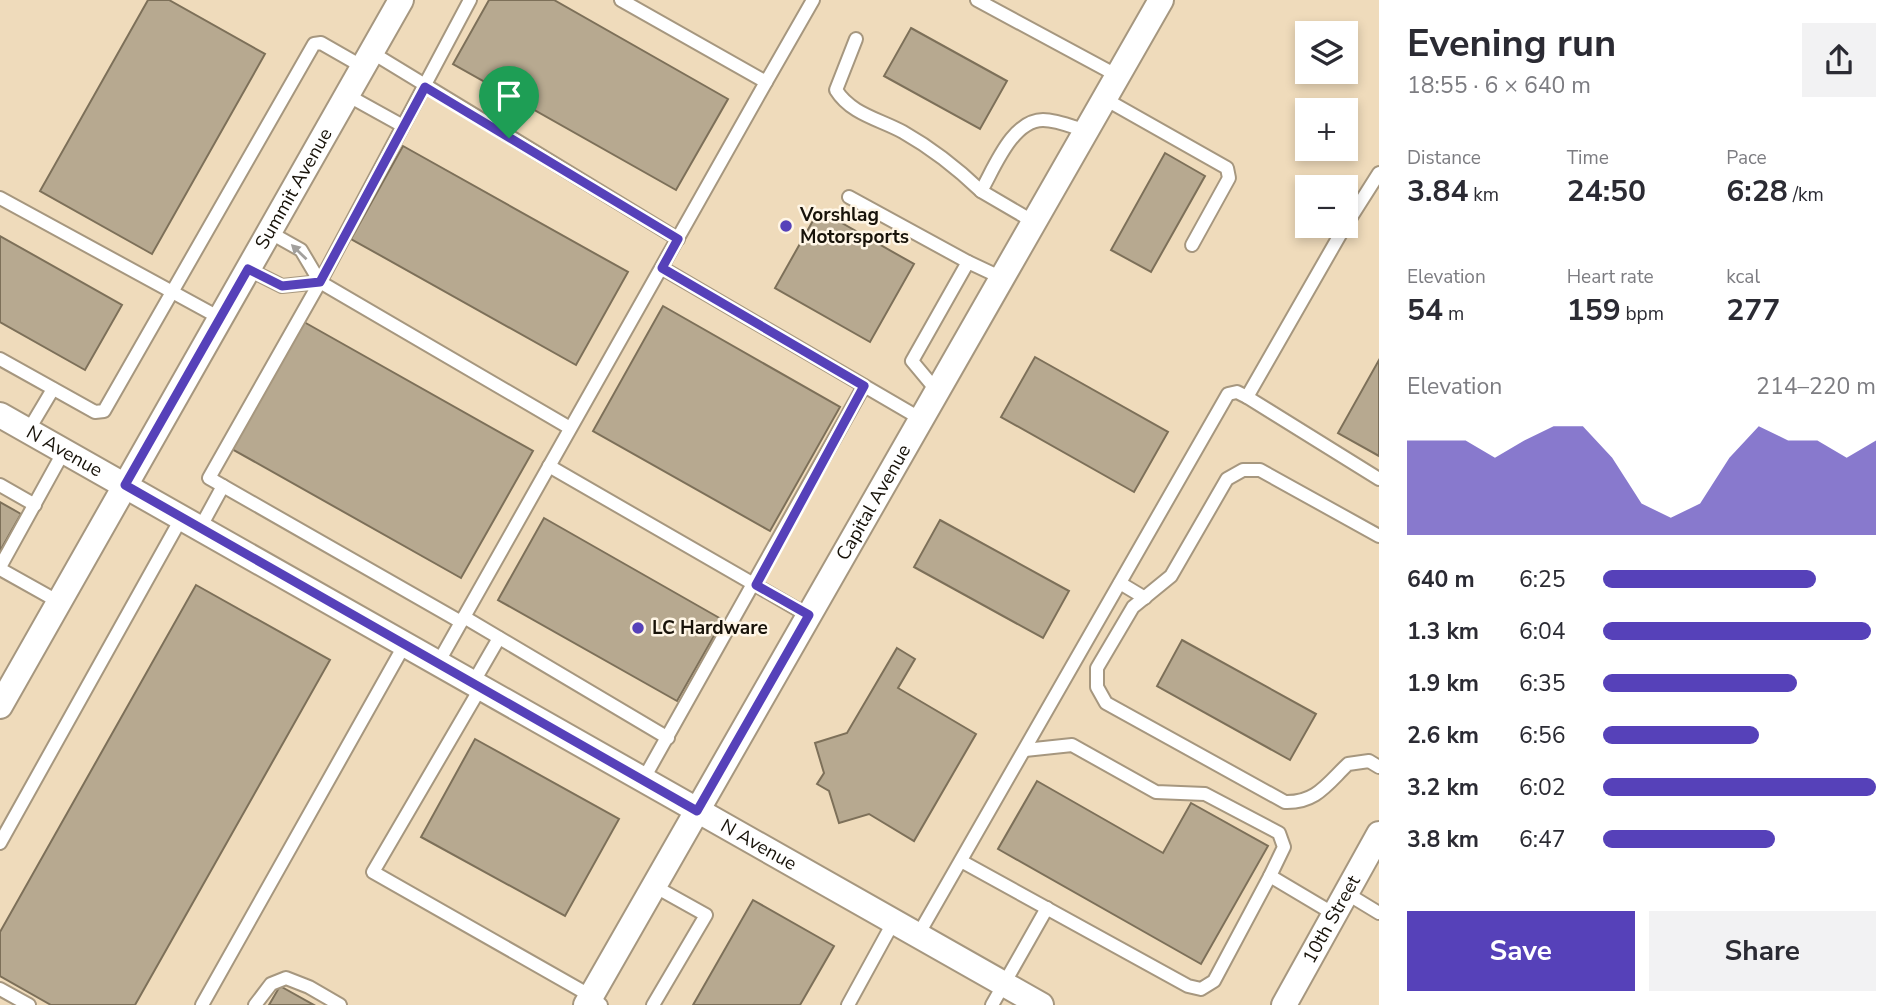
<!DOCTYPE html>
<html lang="en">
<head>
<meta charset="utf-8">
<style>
  body { margin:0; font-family:"Nunito Sans",sans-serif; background:#f2f2f3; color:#2b2b33; height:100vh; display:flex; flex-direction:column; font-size:26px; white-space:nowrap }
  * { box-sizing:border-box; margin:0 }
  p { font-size:23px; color:#7c7c81 }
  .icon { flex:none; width:38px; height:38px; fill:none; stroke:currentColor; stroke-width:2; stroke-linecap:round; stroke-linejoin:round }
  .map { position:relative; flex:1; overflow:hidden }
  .sheet { display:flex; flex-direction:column; background:#fff; width:525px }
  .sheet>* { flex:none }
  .controls { position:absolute; left:1295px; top:21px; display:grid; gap:14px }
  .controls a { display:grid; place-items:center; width:63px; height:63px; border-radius:0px; background:#fff; box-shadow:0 4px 10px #0003; font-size:35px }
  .pin { position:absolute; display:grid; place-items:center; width:60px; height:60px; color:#fff; margin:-72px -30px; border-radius:50% 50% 50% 0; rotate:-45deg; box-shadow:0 0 7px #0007 }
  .pin .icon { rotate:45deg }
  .round { display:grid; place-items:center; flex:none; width:74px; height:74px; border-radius:0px; background:#f2f2f3 }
  .head { display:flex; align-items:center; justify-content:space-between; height:119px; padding:0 28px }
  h1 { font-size:38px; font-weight:700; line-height:52px }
  .metrics { display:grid; grid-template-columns:repeat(3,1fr); gap:10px; height:119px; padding:7px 28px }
  .metrics div { display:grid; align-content:center }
  .metrics b { font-size:30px; font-weight:700 }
  .metrics small { font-size:19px; font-weight:400 }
  .metrics p { font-size:19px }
  .chart { height:196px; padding:14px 28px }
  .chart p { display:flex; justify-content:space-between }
  .chart svg { width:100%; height:126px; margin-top:7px; fill:#5641b9; opacity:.7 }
  .button { display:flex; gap:14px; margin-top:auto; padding:14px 28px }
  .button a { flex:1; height:80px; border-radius:0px; background:#5641b9; color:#fff; font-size:28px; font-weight:700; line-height:80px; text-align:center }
  .button a+a { background:#f2f2f3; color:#2b2b33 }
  ul { padding:0 28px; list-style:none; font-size:23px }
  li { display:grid; grid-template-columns:112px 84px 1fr; align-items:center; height:52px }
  li i { height:18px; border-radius:9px; background:#5641b9 }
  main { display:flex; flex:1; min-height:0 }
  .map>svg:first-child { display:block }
  .built { fill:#efdbbb; fill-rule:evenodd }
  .building { fill:#b7a990; stroke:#7d7059; stroke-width:2 }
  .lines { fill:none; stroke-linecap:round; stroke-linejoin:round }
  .service-casing { stroke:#a6977f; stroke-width:16 }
  .minor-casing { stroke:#a6977f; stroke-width:28 }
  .service { stroke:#fff; stroke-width:12 }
  .minor { stroke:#fff; stroke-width:24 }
  .oneway { fill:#a2a09d }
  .route-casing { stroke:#fff; stroke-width:14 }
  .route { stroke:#5641b9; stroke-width:9 }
  .poi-dot { fill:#5641b9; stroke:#fff6e6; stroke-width:2.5 }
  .labels { text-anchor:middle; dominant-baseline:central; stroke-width:5; stroke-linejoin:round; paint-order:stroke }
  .street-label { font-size:19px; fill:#171209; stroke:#fff6e6 }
  .poi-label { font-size:19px; font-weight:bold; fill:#171209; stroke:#fff6e6; text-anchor:start }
</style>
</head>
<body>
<main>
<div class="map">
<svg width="1379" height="1005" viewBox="0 0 1379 1005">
  <rect width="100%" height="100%" fill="#f7e8ce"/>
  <path class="built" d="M0,0H1379V1005H0ZM1307,33H1346V72H1307ZM1307,110H1346V149H1307ZM1307,187H1346V226H1307Z"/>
  <g class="building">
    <path d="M148,0H169L265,54L152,254L40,191Z"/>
    <path d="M489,0H554L728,99L676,190L453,64Z"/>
    <path d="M911,28L1007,81L980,129L884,76Z"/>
    <path d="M403,146L628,272L576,365L351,239Z"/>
    <path d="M1165,153L1205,176L1151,272L1111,250Z"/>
    <path d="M819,210L914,264L870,342L775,288Z"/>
    <path d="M0,236L122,305L85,370L0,322Z"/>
    <path d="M663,306L840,407L770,531L593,431Z"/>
    <path d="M304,322L533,451L461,578L232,449Z"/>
    <path d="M1035,357L1168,432L1134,492L1001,417Z"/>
    <path d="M1379,360V456L1338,433Z"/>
    <path d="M0,502L21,514L0,551Z"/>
    <path d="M544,518L723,620L677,701L498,600Z"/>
    <path d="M940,520L1069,591L1043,638L914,567Z"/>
    <path d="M196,585L330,660L135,1005H51L0,976V932Z"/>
    <path d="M1182,640L1316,714L1290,760L1157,686Z"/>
    <path d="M897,648L915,659L898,688L976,734L914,841L869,814L839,823L829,791L817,784L824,773L815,743L847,733Z"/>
    <path d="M475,739L619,819L565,916L421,837Z"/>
    <path d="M1037,781L1163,853L1191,803L1268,846L1201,964L998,849Z"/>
    <path d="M753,900L834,946L800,1005H693Z"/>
    <path d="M280,986L314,1005H269Z"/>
  </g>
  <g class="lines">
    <g class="service-casing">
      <g id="service">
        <path d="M977,0L1118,76"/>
        <path d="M856,39L836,90C851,114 879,119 903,132C933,149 957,168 981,191"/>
        <path d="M371,52L678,239"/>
        <path d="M766,82L813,0"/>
        <path d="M347,95L403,126"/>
        <path d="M1105,99L1227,168L1229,178L1192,245"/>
        <path d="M849,197L968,262"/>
        <path d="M0,198L220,318"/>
        <path d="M1034,222L981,191C994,169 1012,120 1043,120C1057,120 1073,127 1086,131"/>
        <path d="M1346,225L1379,173"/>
        <path d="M269,232L301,250L320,282L570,428"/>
        <path d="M662,268L921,419"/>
        <path d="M248,269L282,286L320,282"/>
        <path d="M0,359L95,412L104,411L314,44L321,43L363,67"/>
        <path d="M937,391L912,361L968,262L1002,278"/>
        <path d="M1247,397L1379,479"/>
        <path d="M28,431L53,389"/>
        <path d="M549,466L809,616"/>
        <path d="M0,485L35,505"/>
        <path d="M200,528L223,486"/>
        <path d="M1379,536L1260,470H1243L1227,479L1171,576L1133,607L1097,668V687L1106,703L1285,802C1316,803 1327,784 1348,764L1369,761L1379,767"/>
        <path d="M0,567L64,451"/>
        <path d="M0,569L59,602"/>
        <path d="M1120,583L1145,598"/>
        <path d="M464,617L668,738"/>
        <path d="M461,622L209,478L320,282L470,0"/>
        <path d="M438,663L766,82L621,0"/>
        <path d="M473,683L499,638"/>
        <path d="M481,687L373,872L591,996L601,1005"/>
        <path d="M1025,750L1072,745L1156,792L1205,794L1279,833L1284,847L1270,876"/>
        <path d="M643,780L864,386"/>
        <path d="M0,843L182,517"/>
        <path d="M961,861L1188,986L1201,989L1214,981L1270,876L1334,914"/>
        <path d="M1346,893L1379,913"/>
        <path d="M918,935L1228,394L1237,392L1247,397L1345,226"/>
        <path d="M0,989L29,1005"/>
        <path d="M202,1005L405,644"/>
        <path d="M255,1005L271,984L286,978L309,987L340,1005"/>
        <path d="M653,1005L706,915L654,886"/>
        <path d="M848,1005L894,921"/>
        <path d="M992,1005L1047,908"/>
      </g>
    </g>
    <g class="minor-casing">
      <g id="minor">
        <path id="s1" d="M0,415L1041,1005"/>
        <path id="s2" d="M0,706L401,0"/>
        <path id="s3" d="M586,1005L1161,0"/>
        <path id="s4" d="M1284,1005L1379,834"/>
      </g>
    </g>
    <use href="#service" class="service"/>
    <use href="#minor" class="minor"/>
  </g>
  <defs><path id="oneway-solid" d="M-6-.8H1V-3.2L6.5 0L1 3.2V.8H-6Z" transform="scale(1.75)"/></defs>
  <use class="oneway" href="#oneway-solid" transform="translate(299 252) rotate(-136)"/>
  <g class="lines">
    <g class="route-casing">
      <path id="route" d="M425,87L678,239L662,268L864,386L756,585L809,615L697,811L125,485L248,269L282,286L320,282Z"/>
    </g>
    <use href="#route" class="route"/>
  </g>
  <g class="poi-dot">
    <circle cx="786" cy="226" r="7"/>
    <circle cx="638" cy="628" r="7"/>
  </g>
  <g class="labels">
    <g class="street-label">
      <text stroke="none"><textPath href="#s2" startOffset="595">Summit Avenue</textPath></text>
      <text stroke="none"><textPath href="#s1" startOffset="74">N Avenue</textPath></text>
      <text stroke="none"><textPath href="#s3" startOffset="579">Capital Avenue</textPath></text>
      <text stroke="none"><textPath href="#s1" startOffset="872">N Avenue</textPath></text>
      <text stroke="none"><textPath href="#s4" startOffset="98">10th Street</textPath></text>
    </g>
    <g class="poi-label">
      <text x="800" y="215">Vorshlag<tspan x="800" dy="22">Motorsports</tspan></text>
      <text x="652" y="628">LC Hardware</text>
    </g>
  </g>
</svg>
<div class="controls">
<a><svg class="icon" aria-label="layers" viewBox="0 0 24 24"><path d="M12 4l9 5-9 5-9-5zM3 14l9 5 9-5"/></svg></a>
<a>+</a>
<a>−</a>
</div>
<div class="pin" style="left:509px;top:138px;background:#1e9e55"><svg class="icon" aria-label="arrive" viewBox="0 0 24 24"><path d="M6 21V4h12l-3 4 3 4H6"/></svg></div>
</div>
<section class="sheet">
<div class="head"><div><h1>Evening run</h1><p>18:55 · 6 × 640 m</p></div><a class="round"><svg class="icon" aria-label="share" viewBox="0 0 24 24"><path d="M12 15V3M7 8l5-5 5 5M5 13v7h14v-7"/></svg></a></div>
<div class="metrics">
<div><p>Distance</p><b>3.84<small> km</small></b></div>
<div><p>Time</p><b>24:50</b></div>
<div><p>Pace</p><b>6:28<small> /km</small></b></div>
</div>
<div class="metrics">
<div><p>Elevation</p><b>54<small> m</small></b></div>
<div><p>Heart rate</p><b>159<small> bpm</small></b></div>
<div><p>kcal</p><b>277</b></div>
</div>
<div class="chart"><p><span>Elevation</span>214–220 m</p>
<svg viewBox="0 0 160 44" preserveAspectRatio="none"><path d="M0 44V11L10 11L20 11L30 17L40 11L50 6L60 6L70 17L80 33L90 38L100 33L110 17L120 6L130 11L140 11L150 17L160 11V44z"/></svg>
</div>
<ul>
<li><b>640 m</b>6:25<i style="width:78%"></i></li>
<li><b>1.3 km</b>6:04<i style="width:98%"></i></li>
<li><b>1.9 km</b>6:35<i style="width:71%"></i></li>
<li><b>2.6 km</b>6:56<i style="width:57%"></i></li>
<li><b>3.2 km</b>6:02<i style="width:100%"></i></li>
<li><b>3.8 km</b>6:47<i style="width:63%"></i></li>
</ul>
<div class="button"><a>Save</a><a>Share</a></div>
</section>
</main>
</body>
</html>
